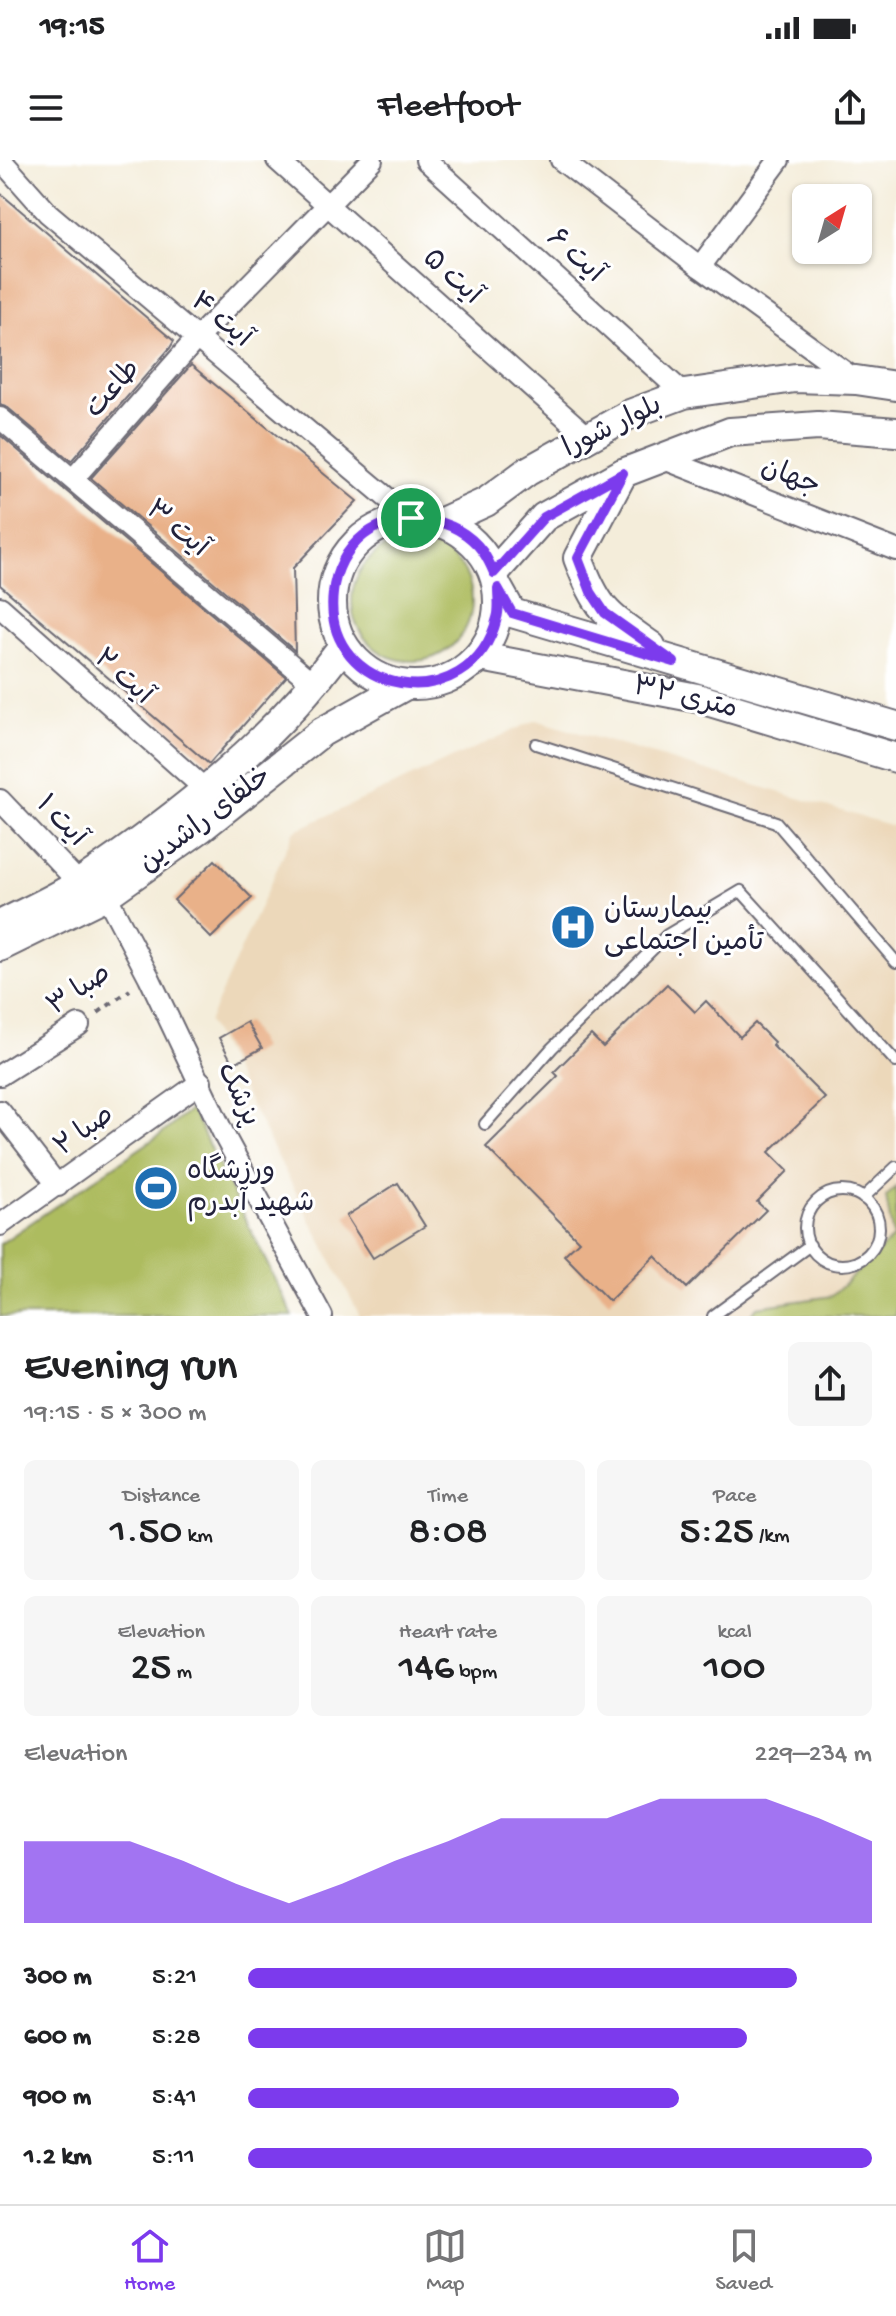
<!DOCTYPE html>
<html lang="en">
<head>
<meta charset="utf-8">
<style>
  body { margin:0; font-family:"Gochi Hand","Playpen Sans Arabic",sans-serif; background:#f6f6f6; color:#202124; height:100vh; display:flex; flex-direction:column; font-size:30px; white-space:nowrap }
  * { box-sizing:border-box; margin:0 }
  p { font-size:26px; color:#757577 }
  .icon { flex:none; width:44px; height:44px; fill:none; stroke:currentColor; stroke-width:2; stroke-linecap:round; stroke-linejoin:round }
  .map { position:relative; height:1156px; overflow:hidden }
  .details { display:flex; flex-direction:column; background:#fff; flex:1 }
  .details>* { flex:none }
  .needle { width:52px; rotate:37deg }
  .tools { position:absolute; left:792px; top:24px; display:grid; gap:16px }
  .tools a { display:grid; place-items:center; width:80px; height:80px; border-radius:12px; background:#fff; box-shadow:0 2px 6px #0004; font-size:40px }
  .pin { position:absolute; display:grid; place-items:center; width:68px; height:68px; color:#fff; margin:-34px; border:4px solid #fff; border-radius:50%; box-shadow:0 2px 8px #0007 }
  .round { display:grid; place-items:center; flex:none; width:84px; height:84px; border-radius:12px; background:#f6f6f6 }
  .head { display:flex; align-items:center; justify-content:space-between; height:136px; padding:0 24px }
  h1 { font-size:44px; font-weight:600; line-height:60px }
  .metrics { display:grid; grid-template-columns:repeat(3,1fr); gap:12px; height:136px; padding:8px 24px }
  .metrics div { display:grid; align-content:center; border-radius:12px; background:#f6f6f6; text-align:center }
  .metrics b { font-size:40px; font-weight:600 }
  .metrics small { font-size:22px; font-weight:400 }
  .metrics p { font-size:22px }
  .chart { height:224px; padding:16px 24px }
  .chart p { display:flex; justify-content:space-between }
  .chart svg { width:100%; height:144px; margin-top:8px; fill:#7c3aed; opacity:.7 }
  ul { padding:0 24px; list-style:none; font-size:26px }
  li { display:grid; grid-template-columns:128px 96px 1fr; align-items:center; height:60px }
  li i { height:20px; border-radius:10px; background:#7c3aed }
  .status { display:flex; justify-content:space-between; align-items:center; height:56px; padding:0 40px; background:#fff; direction:ltr }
  .status svg { height:22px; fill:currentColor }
  header { display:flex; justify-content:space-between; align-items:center; height:104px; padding:0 24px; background:#fff; font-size:36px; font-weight:600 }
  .menu { display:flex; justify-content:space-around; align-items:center; height:112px; border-top:2px solid #e0e0e0; background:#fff; font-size:22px; color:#757577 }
  .menu a { display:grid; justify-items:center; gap:4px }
  .menu .current { color:#7c3aed }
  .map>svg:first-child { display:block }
  .built { fill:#ecd8ba }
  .green { fill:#adbc5e; stroke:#686f4c; stroke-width:2 }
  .building { fill:#e9b189 }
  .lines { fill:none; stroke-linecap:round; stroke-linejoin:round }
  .lane-casing { stroke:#6c6973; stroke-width:14 }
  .street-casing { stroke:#6c6973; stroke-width:24 }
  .secondary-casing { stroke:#6c6973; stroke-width:32 }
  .path { stroke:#6c6973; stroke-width:4; stroke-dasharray:6 6; stroke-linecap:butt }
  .lane { stroke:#fff; stroke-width:10 }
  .street { stroke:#fff; stroke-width:20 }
  .secondary { stroke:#fff; stroke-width:28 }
  .route-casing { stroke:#fff; stroke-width:16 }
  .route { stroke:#7c3aed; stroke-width:10 }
  .labels { text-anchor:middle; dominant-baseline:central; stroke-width:6; stroke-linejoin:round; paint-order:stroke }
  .street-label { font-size:28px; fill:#22223b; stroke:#fff }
  .poi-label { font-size:28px; fill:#22223b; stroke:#fff; text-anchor:start }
</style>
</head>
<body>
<div class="status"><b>19:15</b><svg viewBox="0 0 49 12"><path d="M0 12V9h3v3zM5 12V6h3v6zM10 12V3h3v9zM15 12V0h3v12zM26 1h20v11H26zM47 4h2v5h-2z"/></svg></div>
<header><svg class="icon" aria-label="menu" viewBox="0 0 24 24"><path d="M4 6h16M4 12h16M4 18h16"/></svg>Fleetfoot<svg class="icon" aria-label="share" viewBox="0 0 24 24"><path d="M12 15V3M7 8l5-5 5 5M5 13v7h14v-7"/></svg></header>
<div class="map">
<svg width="896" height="1156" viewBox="0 0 896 1156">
  <rect width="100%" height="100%" fill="#fff"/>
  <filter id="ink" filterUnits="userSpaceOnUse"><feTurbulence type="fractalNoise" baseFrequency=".0125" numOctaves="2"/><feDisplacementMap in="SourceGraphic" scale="16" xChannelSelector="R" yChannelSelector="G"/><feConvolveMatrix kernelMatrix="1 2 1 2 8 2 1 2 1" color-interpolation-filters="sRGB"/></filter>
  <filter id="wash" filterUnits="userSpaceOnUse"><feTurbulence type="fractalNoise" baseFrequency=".006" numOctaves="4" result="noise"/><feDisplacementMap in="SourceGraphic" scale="32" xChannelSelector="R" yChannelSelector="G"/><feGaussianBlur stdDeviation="1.8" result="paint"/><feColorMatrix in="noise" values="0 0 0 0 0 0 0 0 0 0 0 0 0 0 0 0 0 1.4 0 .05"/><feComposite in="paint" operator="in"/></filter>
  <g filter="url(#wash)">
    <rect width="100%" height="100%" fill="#f4edda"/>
    <path class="built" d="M536,560L896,667V1156H360L208,862L294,671Z"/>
    <g class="green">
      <circle cx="412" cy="441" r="60"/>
      <path d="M191,949L293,1156H0V1084L164,972Z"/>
      <path d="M896,1027V1156H749L757,1147L832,1136L893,1078L886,1037Z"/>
    </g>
    <g id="blocks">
      <g class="building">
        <path d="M0,33L174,181L170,188L71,301L8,248L0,245Z"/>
        <path d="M191,205L357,341L293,408L295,491L91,318Z"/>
        <path d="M0,275L286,517L209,604L0,425Z"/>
        <path d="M215,700L252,738L211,778L174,740Z"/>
        <path d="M667,824L695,852L706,841L740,877L755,863L774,882L772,885L825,938L769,992L788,1011L757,1042L766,1050L687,1128L655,1096L609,1141L564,1095L579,1081L486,987L558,916L554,912L591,875L603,887Z"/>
        <path d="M247,862L262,888L233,904L219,878Z"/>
        <path d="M398,1023L425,1066L373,1098L346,1056Z"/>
      </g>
    </g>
  </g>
  <g filter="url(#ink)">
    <use href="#blocks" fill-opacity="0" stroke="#6c6973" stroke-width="2"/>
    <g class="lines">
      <g class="lane-casing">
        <g id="lane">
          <path d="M536,584L776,662L896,802"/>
          <path d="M485,964L552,888L667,775L741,731L896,902"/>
          <circle cx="842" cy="1068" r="37"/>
          <path d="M863,1038L896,1007"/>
          <path d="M713,1156L810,1085"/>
        </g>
      </g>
      <g class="street-casing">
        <g id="street">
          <path d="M1,0L48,53L411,358"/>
          <path d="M277,0L588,277"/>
          <path d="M426,0L684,234"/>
          <path d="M561,0L700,107L856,220"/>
          <path d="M700,107L779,0"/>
          <path d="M0,258L315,525"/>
          <path d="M664,299L896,390"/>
          <path d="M73,319L197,178L372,0"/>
          <path d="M0,447L206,630"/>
          <path d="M0,640L79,723"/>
          <path d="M106,735L149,817L226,979L322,1156"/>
          <path d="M0,915L79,865"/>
          <path d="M0,951L58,1026"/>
          <path d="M0,1065L201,922"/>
        </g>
      </g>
      <g class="secondary-casing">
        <g id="secondary">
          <path d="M623,313L578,398C598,451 606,454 651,486"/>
          <circle cx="415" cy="442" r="83"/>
          <path d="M442,362L486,342L528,311L630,254L684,234L795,218L856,220L896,226"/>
          <path d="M494,413L544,357L623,313L730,272L818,266L896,272"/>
          <path d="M498,428L512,453L896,566"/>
          <path d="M473,503L481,497L697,538L896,598"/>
          <path d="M0,765C27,751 56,739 81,722C178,657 274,581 343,486"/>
          <path d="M0,787L106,735L201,668L322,572L406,525"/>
        </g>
      </g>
      <path class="path" d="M98,853L130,830"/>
      <use href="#lane" class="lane"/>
      <use href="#street" class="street"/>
      <use href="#secondary" class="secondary"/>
    </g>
  </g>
  <g class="lines" filter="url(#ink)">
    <g class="route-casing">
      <path id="route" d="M623,313L578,398L591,432L605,453L674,502L512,453L498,428C498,438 500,449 497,458C471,562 321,536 333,433C335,411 346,389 364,375C400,348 456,355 483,392C487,398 491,406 494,413L544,357Z"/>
    </g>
    <use href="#route" class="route"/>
  </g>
  <defs>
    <g id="hospital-disc" transform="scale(2.3)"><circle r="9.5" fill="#1f6fb2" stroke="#fff"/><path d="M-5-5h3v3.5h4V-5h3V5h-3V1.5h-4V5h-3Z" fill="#fff"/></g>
    <g id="stadium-disc" transform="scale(2.3)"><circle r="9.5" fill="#1f6fb2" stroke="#fff"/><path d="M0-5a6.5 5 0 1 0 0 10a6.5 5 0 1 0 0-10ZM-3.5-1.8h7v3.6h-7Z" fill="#fff"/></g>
  </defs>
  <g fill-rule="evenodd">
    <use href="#hospital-disc" x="573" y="767"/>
    <use href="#stadium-disc" x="156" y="1028"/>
  </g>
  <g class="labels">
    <g class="street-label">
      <text transform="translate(574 97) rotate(42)">آیت ۶</text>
      <text transform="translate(451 118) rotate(42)">آیت ۵</text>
      <text transform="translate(220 161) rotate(40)">آیت ۴</text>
      <text transform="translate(114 230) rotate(-48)">طاعت</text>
      <text transform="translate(613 268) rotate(-26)">بلوار شورا</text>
      <text transform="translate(790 318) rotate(21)">جهان</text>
      <text transform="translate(176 370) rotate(40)">آیت ۳</text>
      <text transform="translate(122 518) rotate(42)">آیت ۲</text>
      <text transform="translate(685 539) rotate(13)">۳۲ متری</text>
      <text transform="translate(206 661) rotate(-37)">خلفای راشدین</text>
      <text transform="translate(60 662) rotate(47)">آیت ۱</text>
      <text transform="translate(80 831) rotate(-34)">صبا ۳</text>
      <text transform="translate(237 935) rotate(65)">پزشک</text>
      <text transform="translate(85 972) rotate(-36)">صبا ۲</text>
    </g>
    <g class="poi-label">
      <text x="604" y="751">بیمارستان<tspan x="604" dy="32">تأمین اجتماعی</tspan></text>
      <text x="187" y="1012">ورزشگاه<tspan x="187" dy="32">شهید آبدرم</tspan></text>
    </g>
  </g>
</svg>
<div class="tools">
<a><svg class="needle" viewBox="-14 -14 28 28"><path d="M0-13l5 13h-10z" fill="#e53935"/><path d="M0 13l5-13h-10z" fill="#757577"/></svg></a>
</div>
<div class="pin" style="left:411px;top:358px;background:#1e9e55"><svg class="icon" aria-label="arrive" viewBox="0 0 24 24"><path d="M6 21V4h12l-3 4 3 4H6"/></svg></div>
</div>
<section class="details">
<div class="head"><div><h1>Evening run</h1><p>19:15 · 5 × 300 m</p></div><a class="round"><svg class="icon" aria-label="share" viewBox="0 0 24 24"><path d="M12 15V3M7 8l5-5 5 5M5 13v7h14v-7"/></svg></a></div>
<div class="metrics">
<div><p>Distance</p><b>1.50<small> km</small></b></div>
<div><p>Time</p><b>8:08</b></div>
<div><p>Pace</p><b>5:25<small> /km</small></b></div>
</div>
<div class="metrics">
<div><p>Elevation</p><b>25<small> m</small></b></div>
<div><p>Heart rate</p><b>146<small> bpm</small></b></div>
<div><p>kcal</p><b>100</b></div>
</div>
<div class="chart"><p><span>Elevation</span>229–234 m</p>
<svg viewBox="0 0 160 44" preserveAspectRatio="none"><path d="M0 44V19L10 19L20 19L30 25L40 32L50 38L60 32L70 25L80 19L90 12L100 12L110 12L120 6L130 6L140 6L150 12L160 19V44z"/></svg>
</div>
<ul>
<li><b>300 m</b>5:21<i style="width:88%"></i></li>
<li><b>600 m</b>5:28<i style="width:80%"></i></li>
<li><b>900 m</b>5:41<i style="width:69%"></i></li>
<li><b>1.2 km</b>5:11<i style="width:100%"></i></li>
</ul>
</section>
<nav class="menu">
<a class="current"><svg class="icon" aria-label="home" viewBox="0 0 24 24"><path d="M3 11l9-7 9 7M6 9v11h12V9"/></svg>Home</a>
<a><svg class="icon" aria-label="map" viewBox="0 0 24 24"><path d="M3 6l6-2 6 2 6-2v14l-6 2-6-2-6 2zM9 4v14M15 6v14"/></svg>Map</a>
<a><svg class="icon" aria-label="saved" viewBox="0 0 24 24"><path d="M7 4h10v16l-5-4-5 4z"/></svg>Saved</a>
</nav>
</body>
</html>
